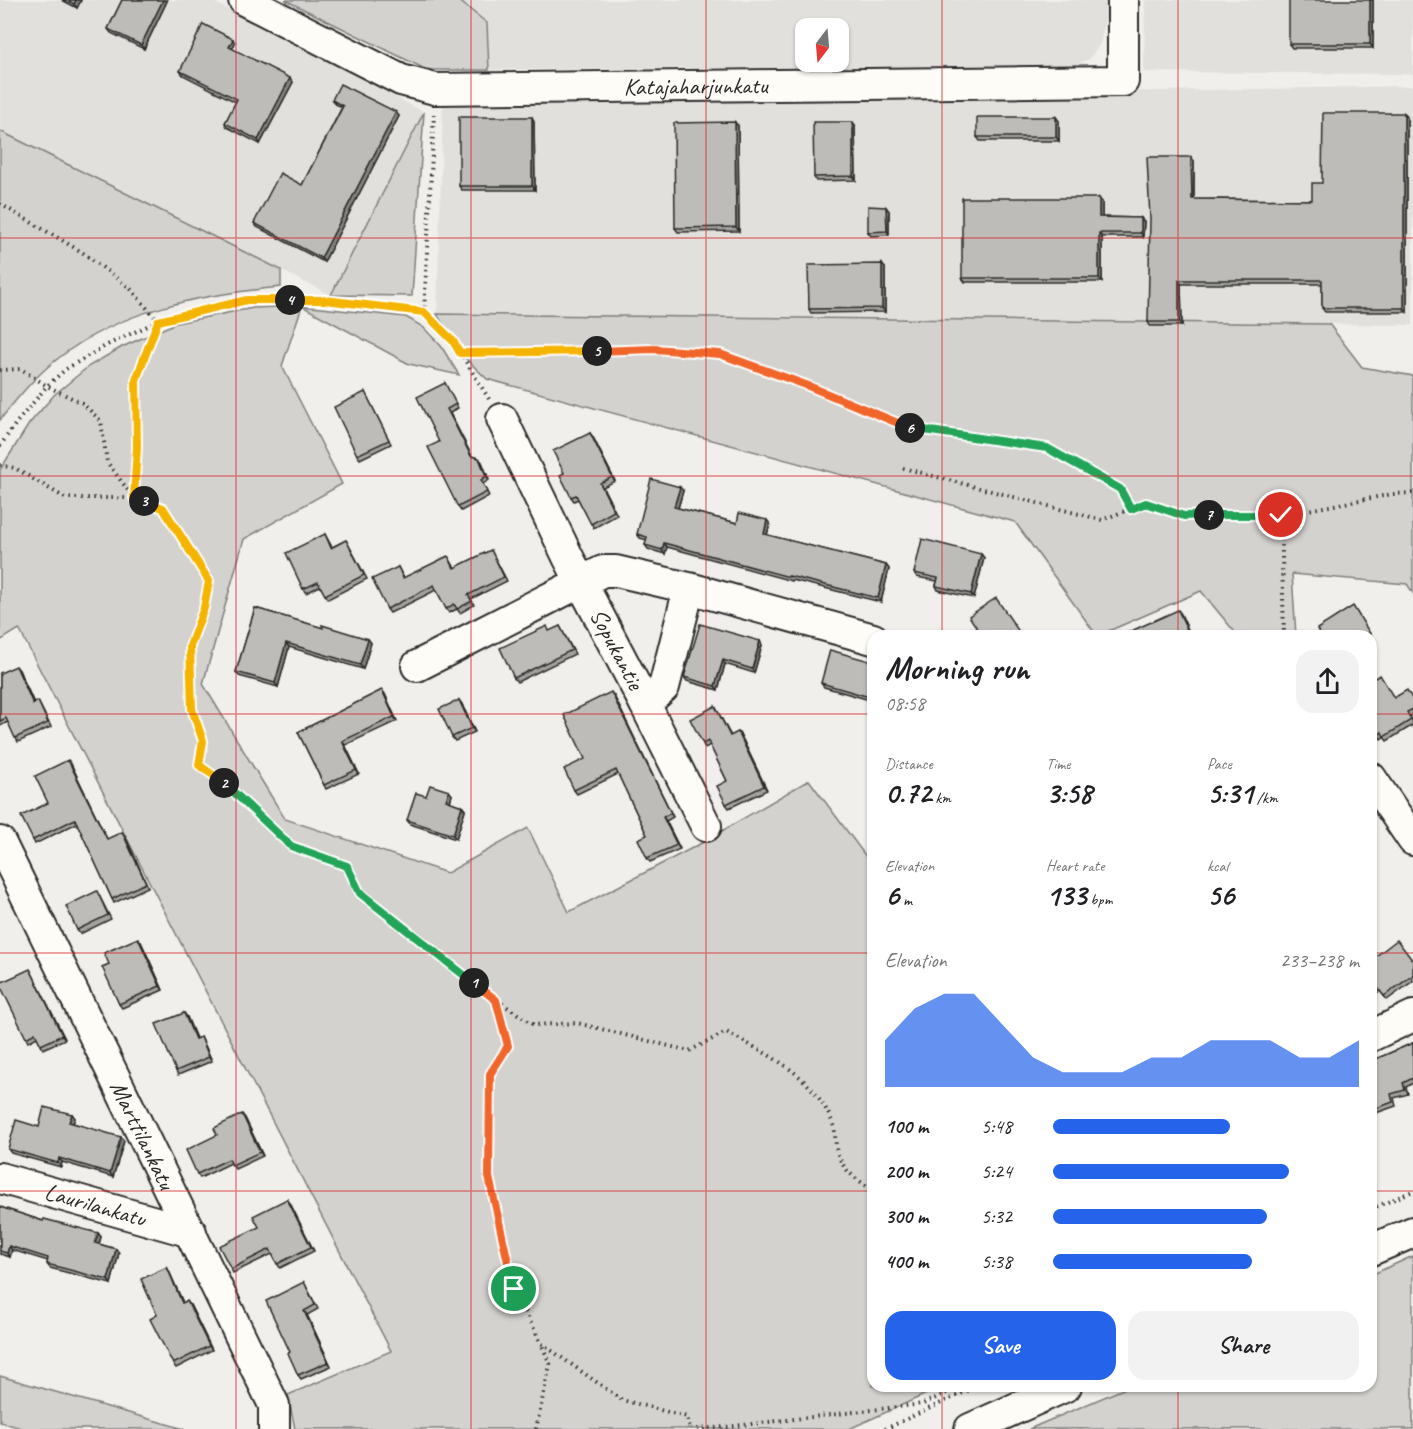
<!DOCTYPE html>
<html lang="en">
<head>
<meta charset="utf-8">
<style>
  body { margin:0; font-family:Caveat,sans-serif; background:#f2f2f2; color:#202124; height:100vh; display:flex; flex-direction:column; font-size:22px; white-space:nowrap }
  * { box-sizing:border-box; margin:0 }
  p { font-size:20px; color:#757577 }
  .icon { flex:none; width:33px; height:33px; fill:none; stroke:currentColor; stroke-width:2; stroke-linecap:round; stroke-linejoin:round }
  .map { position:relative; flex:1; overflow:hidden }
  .drawer { position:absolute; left:867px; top:630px; width:510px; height:762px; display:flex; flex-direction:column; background:#fff; border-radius:18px; box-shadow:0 2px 4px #0004 }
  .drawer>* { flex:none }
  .needle { width:39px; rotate:196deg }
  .tools { position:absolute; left:795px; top:18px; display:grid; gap:12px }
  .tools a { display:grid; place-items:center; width:54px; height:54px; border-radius:12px; background:#fff; box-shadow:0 2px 4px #0004; font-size:30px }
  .pin { position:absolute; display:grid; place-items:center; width:51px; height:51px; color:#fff; margin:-26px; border:3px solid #fff; border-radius:50%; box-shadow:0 2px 6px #0007 }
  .km { position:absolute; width:30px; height:30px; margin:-15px; border-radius:50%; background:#222; color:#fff; font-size:16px; line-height:30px; text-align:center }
  .round { display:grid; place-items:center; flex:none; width:63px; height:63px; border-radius:18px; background:#f2f2f2 }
  .head { display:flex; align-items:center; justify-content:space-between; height:102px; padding:0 18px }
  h1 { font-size:33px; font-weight:700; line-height:45px }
  .metrics { display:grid; grid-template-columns:repeat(3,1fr); gap:9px; height:102px; padding:6px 18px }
  .metrics div { display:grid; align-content:center }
  .metrics b { font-size:30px; font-weight:700 }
  .metrics small { font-size:16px; font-weight:400 }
  .metrics p { font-size:16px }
  .chart { height:168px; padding:12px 18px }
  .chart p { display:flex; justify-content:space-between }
  .chart svg { width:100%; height:108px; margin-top:6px; fill:#2563eb; opacity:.7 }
  .cta { display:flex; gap:12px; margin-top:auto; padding:12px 18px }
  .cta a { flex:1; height:69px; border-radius:18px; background:#2563eb; color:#fff; font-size:24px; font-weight:700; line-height:69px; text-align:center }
  .cta a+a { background:#f2f2f2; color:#202124 }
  ul { padding:0 18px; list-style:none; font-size:20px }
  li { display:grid; grid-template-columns:96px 72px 1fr; align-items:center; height:45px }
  li i { height:15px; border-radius:8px; background:#2563eb }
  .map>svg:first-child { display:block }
  .built { fill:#e1e0dc; fill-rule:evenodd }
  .green { fill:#d3d2cf; stroke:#7f7e7d; stroke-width:1.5 }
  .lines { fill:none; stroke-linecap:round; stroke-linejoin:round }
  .minor-casing { stroke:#2b2b2b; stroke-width:34 }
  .path { stroke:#2b2b2b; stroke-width:4; stroke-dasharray:1.5 4.5; stroke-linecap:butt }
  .minor { stroke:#fdfcf7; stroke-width:30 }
  .wall { fill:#a3a29e; stroke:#2b2b2b; stroke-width:1.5 }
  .shaded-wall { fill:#848481; stroke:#2b2b2b; stroke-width:1.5 }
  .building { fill:#bdbcb8; stroke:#2b2b2b; stroke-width:1.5 }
  .split-1-casing { stroke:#fff; stroke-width:12 }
  .split-2-casing { stroke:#fff; stroke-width:12 }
  .split-3-casing { stroke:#fff; stroke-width:12 }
  .split-4-casing { stroke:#fff; stroke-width:12 }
  .split-5-casing { stroke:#fff; stroke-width:12 }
  .split-6-casing { stroke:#fff; stroke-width:12 }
  .split-7-casing { stroke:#fff; stroke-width:12 }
  .split-8-casing { stroke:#fff; stroke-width:12 }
  .split-1 { stroke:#f0652b; stroke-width:8 }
  .split-2 { stroke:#22a559; stroke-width:8 }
  .split-3 { stroke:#f5b400; stroke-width:8 }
  .split-4 { stroke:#f5b400; stroke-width:8 }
  .split-5 { stroke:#f5b400; stroke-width:8 }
  .split-6 { stroke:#f0652b; stroke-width:8 }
  .split-7 { stroke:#22a559; stroke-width:8 }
  .split-8 { stroke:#22a559; stroke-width:8 }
  .grid { fill:none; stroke:#d62828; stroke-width:1.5; stroke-opacity:0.55 }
  .labels { text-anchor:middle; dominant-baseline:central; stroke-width:5; stroke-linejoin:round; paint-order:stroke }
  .street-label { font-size:24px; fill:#2b2b2b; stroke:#fdfcf7 }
</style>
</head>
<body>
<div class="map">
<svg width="1413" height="1429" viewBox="0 0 1413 1429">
  <rect width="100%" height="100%" fill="#f0efeb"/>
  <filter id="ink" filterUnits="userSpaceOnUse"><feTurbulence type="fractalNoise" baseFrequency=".0167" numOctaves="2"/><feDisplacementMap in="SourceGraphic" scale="12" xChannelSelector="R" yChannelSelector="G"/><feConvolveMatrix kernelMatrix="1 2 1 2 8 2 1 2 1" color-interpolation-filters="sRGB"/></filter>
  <g filter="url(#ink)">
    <g class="built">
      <path d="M0,0H210L424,112L331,295L0,131Z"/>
      <path d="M285,0H1106V16L1100,44L1089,59L1074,66L427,70ZM806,28H838V62H806Z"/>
      <path d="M1145,0H1413V74L1144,72Z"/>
      <path d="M1413,86V325L437,314L443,105Z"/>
    </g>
    <g class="green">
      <path d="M285,0H458L487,23L489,70H427Z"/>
      <path d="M424,112L412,296L331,295Z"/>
      <path d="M0,131L281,270V287C204,294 122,309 60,357C37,374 18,397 0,420Z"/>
      <path d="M302,306L282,366L342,484L244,539L203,684L285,819L447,873L528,828L569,912L698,845L809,780L873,866V1386H944L849,1429H295L288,1395L391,1351L19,629L0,641V470L29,424L54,395L89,366L122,347L176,323L253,308L302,306L406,317L423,327L441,346L459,375L409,364Z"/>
      <path d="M437,314L1329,324L1362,367L1413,376V593L1407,584L1292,574L1296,636H1238L1201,591L1097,636L1015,522L487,379L460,353Z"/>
      <path d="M1413,1256V1429H1029L1130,1386H1371V1275Z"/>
      <path d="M0,1376L184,1429H25L0,1422Z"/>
    </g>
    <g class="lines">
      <g class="minor-casing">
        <g id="minor">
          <path id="s1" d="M244,0L401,80L435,89L1123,81V0"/>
          <path d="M689,588L664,687L645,704L581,582L603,571H616L689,588L873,639"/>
          <path d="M417,666L581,582L568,557L502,419"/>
          <path d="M645,704L706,826"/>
          <path d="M1371,778L1413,840"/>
          <path id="s2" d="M0,842L274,1405V1429"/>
          <path d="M1371,1036L1413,1016"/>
          <path id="s3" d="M0,1178L191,1232"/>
          <path d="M1371,1250L1413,1232"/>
          <path d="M970,1429L1066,1386"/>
        </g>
      </g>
      <g class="path">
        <path d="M434,114L424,312L453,341L489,399"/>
        <path d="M0,204L82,252L130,288L158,321L136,380L137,447L134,498"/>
        <path d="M460,353H574L654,349L720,354L806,385L904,427L1047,448L1120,489L1131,509"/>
        <path d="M0,370L21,369L47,386L82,403L101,421L107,462L133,497"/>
        <path d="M0,446L17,422L47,386L66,369L107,345L158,321L247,300H325L424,312"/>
        <path d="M0,465L15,468L65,498H134L163,508L209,581L204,608L190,646L192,709L203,741L199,765L228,787L291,846L347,866L360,893L496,1000L508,1046L490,1074L488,1177L514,1289L541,1343L622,1400L687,1417L690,1429"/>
        <path d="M903,468L1102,520L1145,503L1184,516L1281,515L1393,494L1413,493"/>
        <path d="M1281,515L1284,636"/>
        <path d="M497,1000L534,1025L577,1023L689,1051L726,1032C768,1055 810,1072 831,1119C835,1126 835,1137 836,1146C840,1170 855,1178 873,1190"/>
        <path d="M1371,1209L1413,1191"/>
        <path d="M536,1429L550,1364L541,1343"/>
        <path d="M697,1429L726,1427L923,1404L961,1386"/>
        <path d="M885,1429L978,1386"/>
      </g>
      <use href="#minor" class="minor"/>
    </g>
    <g class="wall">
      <path d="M62,0H81L77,8Z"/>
      <path d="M122,0H167V1L144,49L111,33L108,29Z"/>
      <path d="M1373,0V48H1292L1289,44Z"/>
      <path d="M235,43L232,49L293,82L260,144L227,127L225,123L236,102L183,75L180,71Z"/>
      <path d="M332,100L399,116L324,262L257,227L254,223L302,185L342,107L335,104Z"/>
      <path d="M1404,113L1407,117V312H1325L1322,308V284H1181L1182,326H1150L1148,322L1191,157L1194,161V199L1312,200L1322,183Z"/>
      <path d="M532,117L534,121L535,190H462L459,186Z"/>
      <path d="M1056,117L1059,121V141H980L977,137Z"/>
      <path d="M738,126L739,231L678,232L675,228Z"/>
      <path d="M855,126L856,180L816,181L814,177Z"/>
      <path d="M1102,202V217L1141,218L1144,222L1143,237H1102V282H965L962,278Z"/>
      <path d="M886,207L889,211V235L871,236L868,232Z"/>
      <path d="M885,268V312L811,313L809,309Z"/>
      <path d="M445,383L458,408L450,413L472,456L482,462L489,480L483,484L489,496L461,511L458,507L439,442Z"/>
      <path d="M365,392L391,444L360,459L357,455Z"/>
      <path d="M590,433L615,481L603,487L617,515L594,528L578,499L574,501L571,497L564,473Z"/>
      <path d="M683,491L678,508L737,523L770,524L767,535L886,565L889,569L881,602L792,580V581L667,547L665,554L648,549L645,545L647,540L640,538L637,534Z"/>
      <path d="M325,534L332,547L346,540L367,579L328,599L320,586L306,593L303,589Z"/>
      <path d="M491,550L507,581L471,599L474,605L460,613L457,609L449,613L436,590L390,613L387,609L398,567L404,578L448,556L455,568Z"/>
      <path d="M981,554L984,558L974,598L938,590L936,586L937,581L917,577L914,573Z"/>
      <path d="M255,608L323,628L368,639L371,643L363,669L289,647L278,687L239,676L236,672Z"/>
      <path d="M560,626L575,654L517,682L514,678Z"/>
      <path d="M760,641L762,645L754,673L725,664L718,690L687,681L684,677Z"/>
      <path d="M873,662V701L824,687L821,683Z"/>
      <path d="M19,670L34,703L38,701L51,727L18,742L8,722L0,726V673Z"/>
      <path d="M382,690L397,721L345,745L359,774L326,789L298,732Z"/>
      <path d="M614,696L673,817L666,821L680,849L650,862L647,858V835L618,774L577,794L574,790L585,759Z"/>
      <path d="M1394,698L1413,699V715L1410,716L1413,722V725L1387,741L1384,737L1381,739L1371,724Z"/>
      <path d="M459,700L475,732L455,741L452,737Z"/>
      <path d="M715,706L731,736L738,732L741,736L767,790L729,808L726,804L727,781L710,745L705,748L703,744Z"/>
      <path d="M71,764L107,839L125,836L148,887L114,903L112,899L77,823L35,844L33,840L48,803Z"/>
      <path d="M449,791L452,795L450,802L462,806L465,810L456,839L410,824L407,820L426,796Z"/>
      <path d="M99,895L111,919L80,934L77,930Z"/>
      <path d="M141,942L163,990L122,1008L119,1004L109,964Z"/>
      <path d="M1371,958L1413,961V981L1387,1000L1380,991L1371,997Z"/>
      <path d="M32,973L65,1039L43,1049L37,1037L28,1042L26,1038Z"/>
      <path d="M184,1013L187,1017L196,1039L201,1037L203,1041L212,1061L178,1075L176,1071Z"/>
      <path d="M1413,1043V1083L1406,1087L1408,1094L1394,1098L1396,1106L1373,1114L1371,1111V1061Z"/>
      <path d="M72,1114L75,1118L73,1123L124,1141L113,1177L62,1162L61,1167L11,1153L8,1149L39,1127Z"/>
      <path d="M245,1118L263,1156L235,1169L231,1163L200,1178L197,1174L217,1135Z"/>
      <path d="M287,1199L314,1251L280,1268L272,1254L233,1273L231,1269L259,1227Z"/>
      <path d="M0,1207L43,1221L98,1233L101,1237L99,1244L116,1249L119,1253L111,1284L50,1268L47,1264L48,1261L12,1250L10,1257L0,1254Z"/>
      <path d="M167,1267L169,1271L183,1303L190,1305L212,1350L176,1368L173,1364L157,1315Z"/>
      <path d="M304,1282L318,1309L307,1315L331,1366L301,1379L298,1375L290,1352Z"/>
    </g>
    <g class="shaded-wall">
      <path d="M76,0H81L77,8L74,4Z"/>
      <path d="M163,0H167V1L144,49L141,45Z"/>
      <path d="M1370,0H1373V48L1370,44Z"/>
      <path d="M233,39L235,43L231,51L229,47Z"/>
      <path d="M290,78L293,82L260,144L258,140Z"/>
      <path d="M396,112L399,116L324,262L321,258Z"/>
      <path d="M1404,113L1407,117V312L1404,308Z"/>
      <path d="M532,117L534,121L535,190L532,186Z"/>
      <path d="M1056,117L1059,121V141L1056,137Z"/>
      <path d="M735,122L738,126L739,231L736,227Z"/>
      <path d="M853,122L855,126L856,180L853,176Z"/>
      <path d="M1191,157L1194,161V203L1192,199Z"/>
      <path d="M1099,198L1102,202V221L1099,217Z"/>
      <path d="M886,207L889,211V235L887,231Z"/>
      <path d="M1141,218L1144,222L1143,237L1141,233Z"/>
      <path d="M1099,233L1102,237V282L1099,278Z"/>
      <path d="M882,264L885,268V312L882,308Z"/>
      <path d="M1179,280L1181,284L1182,326L1179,322Z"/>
      <path d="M590,433L593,437L615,481L612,477Z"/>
      <path d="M479,458L482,462L489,480L486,476Z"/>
      <path d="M680,487L683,491L677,511L674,507Z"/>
      <path d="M767,520L770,524L766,538L764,534Z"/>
      <path d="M664,543L667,547L665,554L662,550Z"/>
      <path d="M981,554L984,558L974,598L971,594Z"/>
      <path d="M886,565L889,569L881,602L878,598Z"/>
      <path d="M1178,610L1181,614L1191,636H1190Z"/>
      <path d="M368,639L371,643L363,669L360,665Z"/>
      <path d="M760,641L762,645L754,673L752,669Z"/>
      <path d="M286,643L289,647L278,687L275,683Z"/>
      <path d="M723,660L725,664L718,690L715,686Z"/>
      <path d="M16,666L19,670L36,708L33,704Z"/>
      <path d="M382,690L385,694L397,721L394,717Z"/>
      <path d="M611,692L614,696L673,817L671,813Z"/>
      <path d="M459,700L462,704L475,732L472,728Z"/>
      <path d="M738,732L741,736L767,790L764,786Z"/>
      <path d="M342,741L345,745L359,774L356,770Z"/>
      <path d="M68,760L71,764L109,843L107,839Z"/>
      <path d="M449,791L452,795L449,804L446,800Z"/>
      <path d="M462,806L465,810L456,839L453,835Z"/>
      <path d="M663,817L666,821L680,849L677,845Z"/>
      <path d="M122,832L125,836L148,887L146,883Z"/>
      <path d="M138,938L141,942L163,990L160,986Z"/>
      <path d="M30,969L65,1039L62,1035Z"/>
      <path d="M184,1013L187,1017L198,1043L195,1039Z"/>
      <path d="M201,1037L203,1041L212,1061L209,1057Z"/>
      <path d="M72,1114L75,1118L72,1126L69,1122Z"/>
      <path d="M242,1114L245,1118L263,1156L260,1152Z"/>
      <path d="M121,1137L124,1141L113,1177L110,1173Z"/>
      <path d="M59,1158L62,1162L61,1167L58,1163Z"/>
      <path d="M287,1199L290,1203L314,1251L311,1247Z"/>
      <path d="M98,1233L101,1237L98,1247L95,1243Z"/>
      <path d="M9,1246L12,1250L10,1257L7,1253Z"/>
      <path d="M116,1249L119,1253L111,1284L108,1280Z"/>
      <path d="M167,1267L169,1271L185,1307L182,1303Z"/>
      <path d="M187,1301L190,1305L212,1350L209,1346Z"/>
      <path d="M304,1311L307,1315L331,1366L328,1362Z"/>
    </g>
    <g class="building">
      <path d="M67,0H76L74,4Z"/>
      <path d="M122,0H163L141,45L108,29Z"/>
      <rect x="1289" y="0" width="81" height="44"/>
      <path d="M203,24L233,39L229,47L290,78L258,140L225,123L237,99L180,71Z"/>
      <path d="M340,84L396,112L321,258L254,223L280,173L302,185L343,106L332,100Z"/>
      <path d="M1323,113H1404V308H1322V280H1179V322H1148L1150,219L1147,157H1191L1192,199L1312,200V183H1322Z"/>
      <rect x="459" y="117" width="73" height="69"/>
      <rect x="977" y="117" width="79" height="20"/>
      <path d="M735,122L736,227L675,228L674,123Z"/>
      <path d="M813,122H853V176L814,177Z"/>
      <path d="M962,198H1099V217L1141,218V233H1099V278H962Z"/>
      <path d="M868,206L886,207L887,231L868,232Z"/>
      <path d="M882,264V308L809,309L808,265Z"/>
      <path d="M445,383L456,404L447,409L471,456L479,458L486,476L481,480L487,492L458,507L428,447L439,442L417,397Z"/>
      <path d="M365,392L389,440L357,455L334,407Z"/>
      <path d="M590,433L612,477L600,483L614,511L591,524L576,495L571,497L560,475L564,473L553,451Z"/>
      <path d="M651,479L680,487L674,507L737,523L739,513L767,520L764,534L886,565L878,598L789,576V577L664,543L662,550L645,545L647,537L637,534Z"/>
      <path d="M325,534L331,548L346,540L364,575L325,595L318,582L303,589L286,553Z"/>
      <path d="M922,539L981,554L971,594L936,586L938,578L914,573Z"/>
      <path d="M491,550L504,577L468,595L472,601L457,609L454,604L446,609L434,585L387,609L372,579L398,567L403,578L448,556L454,568Z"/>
      <path d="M996,598L1022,636H982L969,616Z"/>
      <path d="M1353,606L1371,635L1369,636H1321L1317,629Z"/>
      <path d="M255,608L323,628L322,625L368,639L360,665L286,643L275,683L236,672Z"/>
      <path d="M1178,610L1190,636H1130L1129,632Z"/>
      <path d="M700,624L760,641L752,669L723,660L715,686L684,677Z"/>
      <path d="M547,626L549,631L560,626L572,650L514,678L500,648Z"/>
      <path d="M830,650L873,662V698L821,683Z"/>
      <path d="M16,666L33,704L38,701L48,723L15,738L6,718L0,721V673Z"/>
      <path d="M1380,675L1394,698L1407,690L1413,700V709L1407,712L1411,720L1384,737L1382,732L1378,735L1371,724V716L1373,715L1371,711V680Z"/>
      <path d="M382,690L394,717L342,741L356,770L324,785L298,732Z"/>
      <path d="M611,692L671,813L663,817L677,845L647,858L638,839L647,835L616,770L574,790L564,769L585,759L564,715Z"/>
      <path d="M459,700L472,728L452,737L439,709Z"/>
      <path d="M715,706L730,736L738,732L764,786L726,804L717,786L727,781L708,741L703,744L690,719Z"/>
      <path d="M68,760L107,839L122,832L146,883L112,899L75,819L33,840L21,816L48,803L35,776Z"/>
      <path d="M430,785L449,791L446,800L462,806L453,835L407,820L416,793L426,796Z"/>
      <path d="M97,891L108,915L77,930L66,906Z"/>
      <path d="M138,938L160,986L119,1004L102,967L109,964L104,953Z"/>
      <path d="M1397,940L1413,961V975L1384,996L1377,987L1371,991V958L1372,959Z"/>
      <path d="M30,969L62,1035L41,1045L35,1033L26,1038L0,985V983Z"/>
      <path d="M184,1013L195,1039L201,1037L209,1057L176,1071L156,1024Z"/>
      <path d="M1413,1043V1078L1403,1083L1405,1090L1391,1094L1393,1102L1371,1110V1061Z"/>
      <path d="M44,1107L72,1114L69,1122L121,1137L110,1173L59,1158L58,1163L8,1149L16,1120L39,1127Z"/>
      <path d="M242,1114L260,1152L232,1165L229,1159L197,1174L186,1150L217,1135L214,1128Z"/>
      <path d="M287,1199L311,1247L277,1264L270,1249L231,1269L219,1246L259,1227L253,1216Z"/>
      <path d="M0,1207L43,1221L44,1219L98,1233L95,1243L116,1249L108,1280L47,1264L48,1258L9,1246L7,1253L0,1251Z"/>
      <path d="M167,1267L182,1303L187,1301L209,1346L173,1364L150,1319L157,1315L141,1279Z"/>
      <path d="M304,1282L315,1305L304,1311L328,1362L298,1375L288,1353L290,1352L266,1301Z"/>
    </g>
  </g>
  <g class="lines" filter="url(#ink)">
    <g class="split-1-casing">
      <path id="split-1" d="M474,983L496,1000L508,1046L490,1074L489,1177L514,1289"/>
    </g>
    <g class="split-2-casing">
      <path id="split-2" d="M224,783L291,846L347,866L360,893L474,983"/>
    </g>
    <g class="split-3-casing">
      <path id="split-3" d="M144,501L163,508L209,581L204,608L190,646L192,709L203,741L199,765L224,783"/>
    </g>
    <g class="split-4-casing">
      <path id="split-4" d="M144,501L134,498L137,447L136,380L158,321L247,300H290"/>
    </g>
    <g class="split-5-casing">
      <path id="split-5" d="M290,300H325L424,312L453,341L460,353L597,351"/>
    </g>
    <g class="split-6-casing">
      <path id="split-6" d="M597,351L654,349L720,354L806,385L910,428"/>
    </g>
    <g class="split-7-casing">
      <path id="split-7" d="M910,428L1047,448L1120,489L1131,509L1146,503L1184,516L1209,515"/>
    </g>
    <g class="split-8-casing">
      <path id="split-8" d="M1209,515H1281"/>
    </g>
    <use href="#split-1" class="split-1"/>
    <use href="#split-2" class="split-2"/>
    <use href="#split-3" class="split-3"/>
    <use href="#split-4" class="split-4"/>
    <use href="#split-5" class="split-5"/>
    <use href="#split-6" class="split-6"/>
    <use href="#split-7" class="split-7"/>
    <use href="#split-8" class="split-8"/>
  </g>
  <path class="grid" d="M236,0V1429M471,0V1429M706,0V1429M942,0V636M1178,0V636M0,238H1413M0,476H1413M0,714H873M1371,714H1413M0,953H873M1371,953H1413M0,1191H873M1371,1191H1413M942,1386V1429M1178,1386V1429"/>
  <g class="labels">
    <g class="street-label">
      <text stroke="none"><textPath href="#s1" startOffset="472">Katajaharjunkatu</textPath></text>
      <text transform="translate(617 649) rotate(62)">Sopukantie</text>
      <text stroke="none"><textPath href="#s2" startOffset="326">Marttilankatu</textPath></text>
      <text stroke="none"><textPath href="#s3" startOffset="99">Laurilankatu</textPath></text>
    </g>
  </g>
</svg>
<div class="tools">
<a><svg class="needle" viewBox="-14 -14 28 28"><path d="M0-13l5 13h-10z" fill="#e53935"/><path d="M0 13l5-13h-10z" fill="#757577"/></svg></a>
</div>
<div class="pin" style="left:514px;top:1289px;background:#1e9e55"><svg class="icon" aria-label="arrive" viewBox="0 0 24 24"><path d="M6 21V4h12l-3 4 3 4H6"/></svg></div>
<div class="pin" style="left:1281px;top:515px;background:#d93025"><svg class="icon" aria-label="check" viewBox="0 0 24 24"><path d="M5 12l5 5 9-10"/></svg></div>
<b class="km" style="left:474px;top:983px">1</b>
<b class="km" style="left:224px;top:783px">2</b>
<b class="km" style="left:144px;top:501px">3</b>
<b class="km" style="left:290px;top:300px">4</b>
<b class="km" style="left:597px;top:351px">5</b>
<b class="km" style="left:910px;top:428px">6</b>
<b class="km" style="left:1209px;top:515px">7</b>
<section class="drawer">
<div class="head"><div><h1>Morning run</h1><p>08:58</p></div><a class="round"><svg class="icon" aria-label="share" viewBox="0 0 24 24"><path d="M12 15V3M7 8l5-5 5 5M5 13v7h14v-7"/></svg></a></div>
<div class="metrics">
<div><p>Distance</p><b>0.72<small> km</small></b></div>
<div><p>Time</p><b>3:58</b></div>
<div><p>Pace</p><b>5:31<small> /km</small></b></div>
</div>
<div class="metrics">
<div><p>Elevation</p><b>6<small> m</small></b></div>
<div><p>Heart rate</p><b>133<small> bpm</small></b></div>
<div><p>kcal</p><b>56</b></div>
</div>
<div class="chart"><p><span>Elevation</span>233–238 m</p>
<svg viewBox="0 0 160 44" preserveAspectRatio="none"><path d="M0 44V25L10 12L20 6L30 6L40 19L50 32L60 38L70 38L80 38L90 32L100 32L110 25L120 25L130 25L140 32L150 32L160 25V44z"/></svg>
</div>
<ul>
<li><b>100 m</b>5:48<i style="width:58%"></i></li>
<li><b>200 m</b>5:24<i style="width:77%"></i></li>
<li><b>300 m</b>5:32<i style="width:70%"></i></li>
<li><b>400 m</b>5:38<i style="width:65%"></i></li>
</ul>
<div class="cta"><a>Save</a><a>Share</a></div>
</section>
</div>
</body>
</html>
